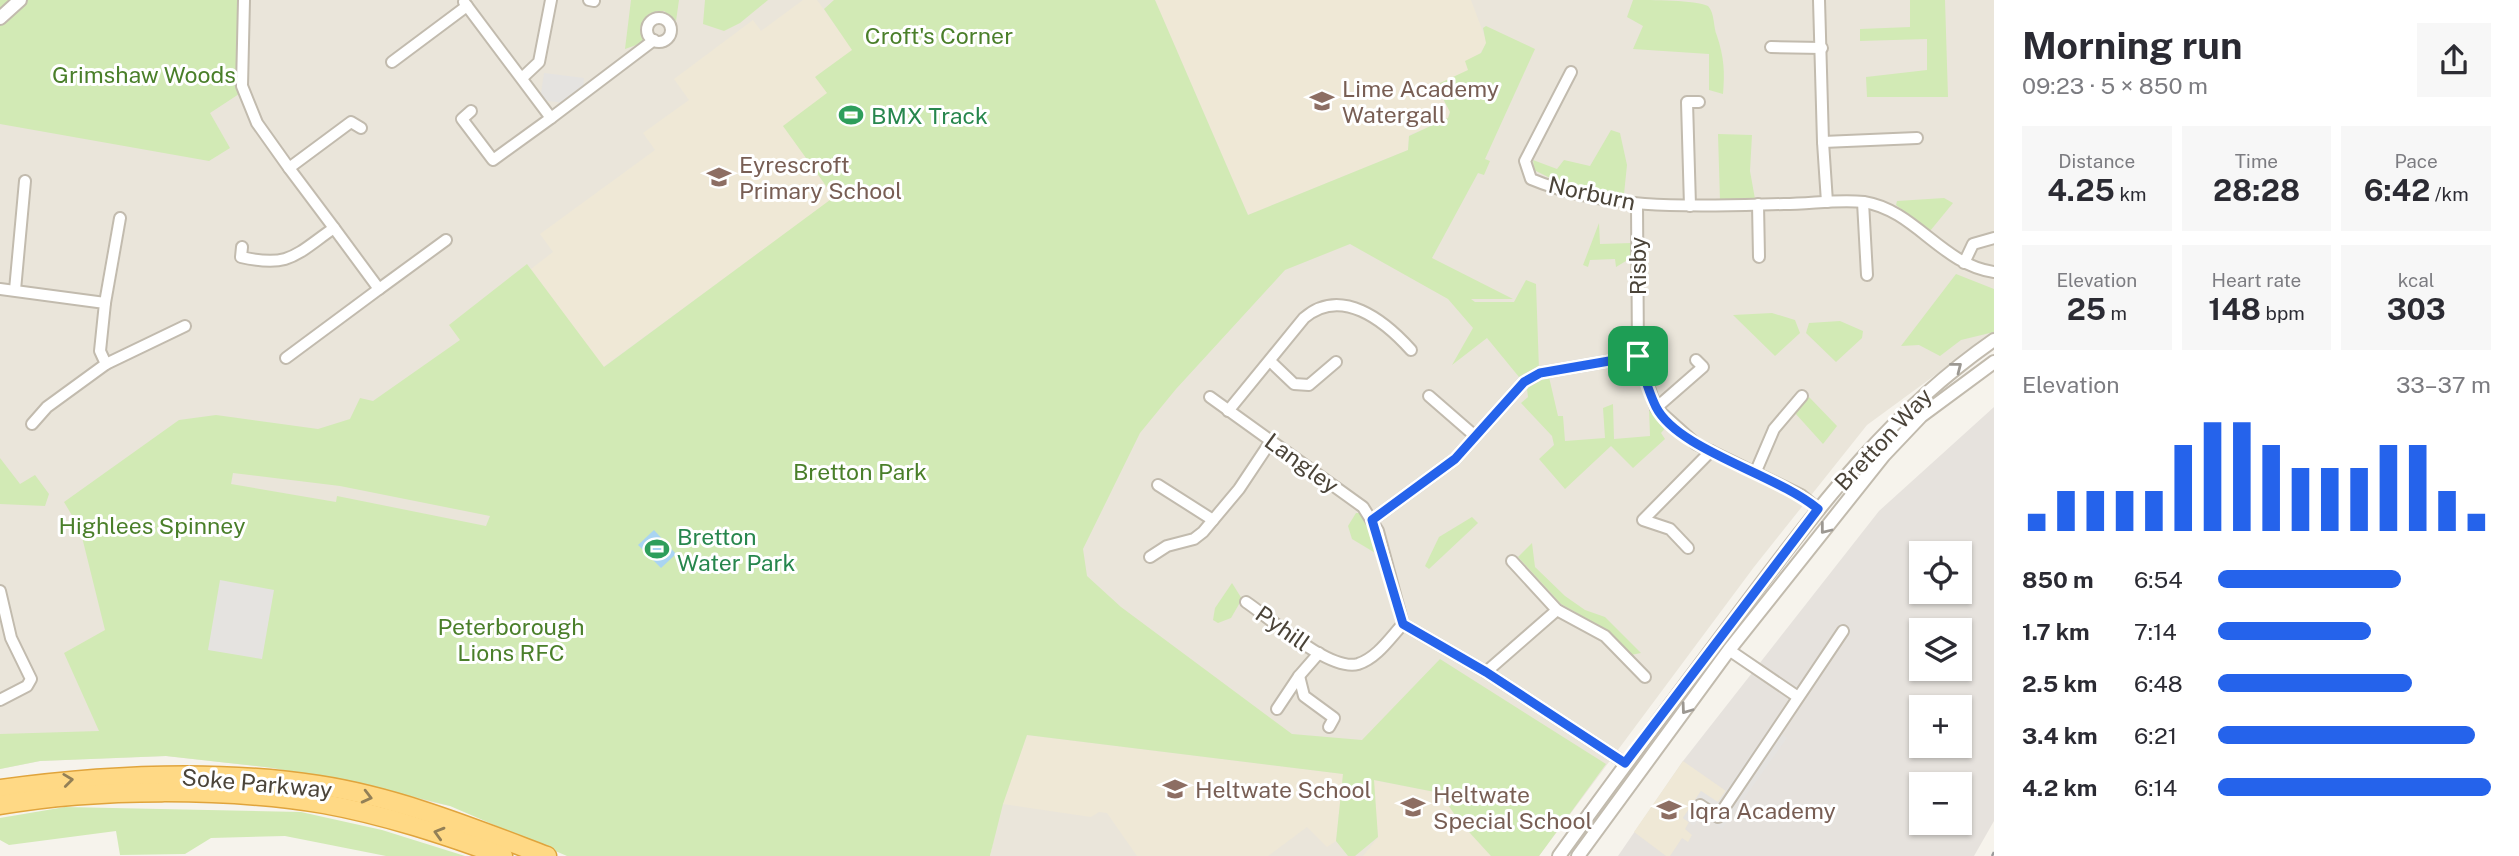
<!DOCTYPE html>
<html lang="en">
<head>
<meta charset="utf-8">
<style>
  body { margin:0; font-family:"Public Sans",sans-serif; background:#f7f7f7; color:#2b2b33; height:100vh; display:flex; flex-direction:column; font-size:26px; white-space:nowrap }
  * { box-sizing:border-box; margin:0 }
  p { font-size:23px; color:#7c7c81 }
  .icon { flex:none; width:38px; height:38px; fill:none; stroke:currentColor; stroke-width:2; stroke-linecap:round; stroke-linejoin:round }
  .map { position:relative; flex:1; overflow:hidden }
  .panel { display:flex; flex-direction:column; background:#fff; width:525px }
  .panel>* { flex:none }
  .buttons { position:absolute; left:1909px; top:541px; display:grid; gap:14px }
  .buttons a { display:grid; place-items:center; width:63px; height:63px; border-radius:0px; background:#fff; box-shadow:0 2px 5px #0004; font-size:35px }
  .pin { position:absolute; display:grid; place-items:center; width:60px; height:60px; color:#fff; margin:-30px; border-radius:14px; box-shadow:0 4px 10px #0006 }
  .round { display:grid; place-items:center; flex:none; width:74px; height:74px; border-radius:0px; background:#f7f7f7 }
  .summary { display:flex; align-items:center; justify-content:space-between; height:119px; padding:0 28px }
  h1 { font-size:38px; font-weight:700; line-height:52px }
  .metrics { display:grid; grid-template-columns:repeat(3,1fr); gap:10px; height:119px; padding:7px 28px }
  .metrics div { display:grid; align-content:center; border-radius:0px; background:#f7f7f7; text-align:center }
  .metrics b { font-size:30px; font-weight:700 }
  .metrics small { font-size:19px; font-weight:400 }
  .metrics p { font-size:19px }
  .chart { height:196px; padding:14px 28px }
  .chart p { display:flex; justify-content:space-between }
  .chart svg { width:100%; height:126px; margin-top:7px; stroke:#2563eb; stroke-width:6 }
  ul { padding:0 28px; list-style:none; font-size:23px }
  li { display:grid; grid-template-columns:112px 84px 1fr; align-items:center; height:52px }
  li i { height:18px; border-radius:9px; background:#2563eb }
  main { display:flex; flex:1; min-height:0 }
  .map>svg:first-child { display:block }
  .residential { fill:#eae5da }
  .industrial { fill:#e6e2dd; fill-rule:evenodd }
  .education { fill:#efe8d6 }
  .green { fill:#d2eab5; fill-rule:evenodd }
  .parking { fill:#e5e3e0 }
  .water { fill:#a9d4f2 }
  .lines { fill:none; stroke-linecap:round; stroke-linejoin:round }
  .minor-casing { stroke:#c2bbae; stroke-width:14 }
  .tertiary-casing { stroke:#c2bbae; stroke-width:16 }
  .trunk-casing { stroke:#e0a43c; stroke-width:21 }
  .minor { stroke:#fff; stroke-width:10 }
  .tertiary { stroke:#fff; stroke-width:12 }
  .trunk { stroke:#ffd985; stroke-width:18 }
  .rail { stroke:#9a9a9a; stroke-width:2.5; stroke-dasharray:9 9; stroke-linecap:butt }
  .oneway { stroke:#9c9892 }
  .oneway2 { stroke:#938057 }
  .route-casing { stroke:#fff; stroke-width:14 }
  .route { stroke:#2563eb; stroke-width:9 }
  .labels { text-anchor:middle; dominant-baseline:central; stroke-width:6; stroke-linejoin:round; paint-order:stroke }
  .park-label { font-size:23px; fill:#4a7f2a; stroke:#fff }
  .education-label { font-size:23px; fill:#785e54; stroke:#fff; text-anchor:start }
  .leisure-label { font-size:23px; fill:#27864d; stroke:#fff; text-anchor:start }
  .street-label { font-size:23px; fill:#4b4439; stroke:#fff }
</style>
</head>
<body>
<main>
<div class="map">
<svg width="1994" height="856" viewBox="0 0 1994 856">
  <rect width="100%" height="100%" fill="#f6f3ec"/>
  <path class="residential" d="M0,0H1994V332L1867,425L1754,567L1539,856H990L1000,810L450,806L273,768L166,756L40,761L0,769Z"/>
  <path class="industrial" d="M1994,407V821L1974,856H1618L1683,761L1879,511ZM1922,553H1960V592H1922ZM1922,630H1960V668H1922ZM1922,707H1960V746H1922ZM1922,784H1960V822H1922Z"/>
  <g class="education">
    <path d="M803,0H817L853,50L816,76L828,93L783,126L835,197L603,367L531,269L553,252L540,234L655,150L643,133L689,100L674,79L753,20L761,31Z"/>
    <path d="M1155,0H1471L1487,43L1468,70L1439,91L1450,112L1448,118L1409,135L1408,150L1248,215Z"/>
    <path d="M1027,735L1343,774L1336,841L1327,847L1307,827L1268,856H1137L1107,813L1099,812L1091,817L1003,804Z"/>
    <path d="M1683,761L1726,791L1717,803L1701,791L1683,818L1689,822L1685,829L1692,835L1688,842L1682,838L1670,856H1666L1634,832Z"/>
    <path d="M1373,780L1440,793L1459,821L1491,856H1363L1378,837Z"/>
  </g>
  <g class="green">
    <path d="M0,0H239V94L210,113L230,148L209,161L0,124Z"/>
    <path d="M631,0H679L676,21L664,11C651,10 643,16 640,29L645,42L625,49Z"/>
    <path d="M705,0H768L740,23L724,31L703,24Z"/>
    <path d="M834,0H1155L1248,215L1408,150L1409,136L1448,118L1450,112L1439,91L1440,83L1468,70L1465,61L1481,53L1486,43L1483,28L1486,26L1535,49L1485,159L1490,161L1484,175L1478,173L1432,258L1513,299H1471L1475,302H1514L1526,280L1536,284L1539,370L1519,377L1487,338L1452,365L1473,328L1448,299L1350,244L1285,270L1176,389L1140,433L1083,549L1087,576L1121,607L1292,734L1362,740L1440,659L1606,764L1539,856H1491L1459,821L1440,793L1374,780L1378,837L1355,856H1348L1336,841L1343,774L1027,735L1003,804L990,856H567L450,806L370,786L273,768L166,756L40,761L0,769V734L99,731L64,653L105,630L80,529L64,502L179,420L216,415L318,429L350,419L360,398L373,401L460,340L449,325L527,264L604,367L834,197L783,126L827,93L815,77L852,50L824,9ZM233,473L340,486L490,516L486,526L337,496L336,502L231,484Z"/>
    <path d="M1633,0C1650,0 1696,0 1708,6C1715,13 1713,27 1717,36C1724,57 1725,72 1723,94L1709,90V54L1633,49L1643,26L1627,17Z"/>
    <path d="M1910,0H1945L1948,97H1867L1866,77L1927,70V39L1860,41V29L1910,27Z"/>
    <path d="M1611,130L1620,133L1627,165L1624,194L1558,182L1534,170L1533,160L1557,169L1564,160L1590,166Z"/>
    <path d="M1718,134L1752,135L1750,171L1755,199L1720,201Z"/>
    <path d="M1944,198L1953,203L1930,231L1896,205L1897,201Z"/>
    <path d="M1599,223L1600,244L1632,243L1631,258L1616,267L1615,259L1590,260L1588,267L1583,265Z"/>
    <path d="M1956,274L1994,289V332L1961,340L1940,356L1919,345L1901,346Z"/>
    <path d="M1772,313L1795,320L1800,333L1775,356L1733,315Z"/>
    <path d="M1840,321L1863,331L1862,338L1836,362L1806,333L1809,323Z"/>
    <path d="M1549,377L1558,416H1563L1565,441L1605,438L1603,408L1613,404L1614,439L1650,436L1649,408L1652,407L1667,426L1661,433L1665,439L1633,468L1611,446L1565,489L1539,459L1554,445L1552,436L1521,403L1528,397L1527,389L1533,381Z"/>
    <path d="M1809,397L1837,426L1823,444L1795,413Z"/>
    <path d="M0,458L20,484L35,475L49,494L45,506L0,504Z"/>
    <path d="M1356,513H1361L1371,531L1377,554L1352,539L1348,526Z"/>
    <path d="M1472,517L1478,523L1429,569L1425,566L1439,537Z"/>
    <path d="M1532,543L1535,567L1565,596L1585,610L1605,617L1641,653L1631,655L1605,629L1561,604L1518,557Z"/>
    <path d="M1232,583L1242,599L1231,618L1218,623L1213,620L1215,608Z"/>
    <path d="M65,807L301,812L382,830L465,856H386L285,836L211,838L185,854L120,855L116,831L9,845L0,840V818Z"/>
  </g>
  <g class="parking">
    <path d="M544,73L584,78L583,90L565,103L540,100Z"/>
    <path d="M220,580L274,590L262,659L208,650Z"/>
    <path d="M1770,726L1787,738L1722,829L1706,818H1699L1694,826L1683,818L1701,791L1718,802Z"/>
  </g>
  <path class="water" d="M654,530L676,554L661,568L638,545Z"/>
  <g class="lines">
    <g class="minor-casing">
      <g id="minor">
        <path d="M244,0L242,86L257,123L289,168L351,122L361,128"/>
        <path d="M589,0L594,1"/>
        <path d="M1819,0L1823,142L1827,202"/>
        <path d="M467,6L551,118L654,40"/>
        <circle cx="659" cy="30" r="12"/>
        <path d="M1771,47L1822,48"/>
        <path d="M392,62L467,6L464,2"/>
        <path d="M1571,72L1525,161L1531,179C1610,212 1701,206 1784,204C1811,204 1838,199 1864,202C1915,210 1942,265 1994,272"/>
        <path d="M522,78L539,62L551,0"/>
        <path d="M471,111L462,119L493,160L551,118"/>
        <path d="M1823,142L1917,138"/>
        <path d="M1863,202L1867,275"/>
        <path d="M1637,204L1638,356L1656,408L1696,444L1801,495L1818,509"/>
        <path d="M1758,204L1759,257"/>
        <path d="M1690,206L1687,102H1699"/>
        <path d="M242,247L241,257C290,268 295,255 334,228L289,168"/>
        <path d="M1964,263L1973,244L1994,238"/>
        <path d="M0,289L105,303L100,351L106,364L47,407L32,424"/>
        <path d="M379,289L446,240"/>
        <path d="M15,290L25,181"/>
        <path d="M105,303L120,218"/>
        <path d="M286,358L379,289L334,228"/>
        <path d="M1270,361L1294,384L1309,385L1336,362"/>
        <path d="M106,364L185,326"/>
        <path d="M1429,396L1475,436"/>
        <path d="M1210,397L1363,507L1378,531L1403,624L1486,672L1625,763"/>
        <path d="M1656,408L1703,367L1696,360"/>
        <path d="M1228,411L1304,318C1341,286 1384,320 1411,350"/>
        <path d="M1756,471L1774,429L1802,396"/>
        <path d="M1158,485L1213,520"/>
        <path d="M1372,520L1455,459L1524,382L1540,373L1638,356"/>
        <path d="M1688,548L1670,529L1643,520L1711,451"/>
        <path d="M1150,557L1167,546L1194,539L1203,532L1239,489L1271,441"/>
        <path d="M1512,561L1557,610L1605,636L1645,677"/>
        <path d="M0,591L11,638L31,679L27,686L0,700"/>
        <path d="M1246,602C1270,618 1330,672 1358,664C1377,658 1390,638 1403,624"/>
        <path d="M1729,650L1798,697"/>
        <path d="M1486,672L1557,610"/>
        <path d="M1299,676L1304,696L1334,718L1329,727"/>
        <path d="M1277,709L1299,676L1319,653"/>
        <path d="M1700,805L1718,817L1843,631"/>
      </g>
    </g>
    <g class="tertiary-casing">
      <g id="tertiary">
        <path d="M0,18L20,0"/>
        <path d="M1559,856C1618,774 1678,694 1739,613C1816,511 1887,414 1994,340"/>
        <path d="M1578,856L1729,650L1884,455L1921,416L1994,362"/>
      </g>
    </g>
    <g class="trunk-casing">
      <g id="trunk">
        <path d="M0,789C103,775 215,769 318,785C397,797 473,828 547,856"/>
        <path d="M0,805C96,788 228,788 324,804C385,815 445,835 503,856"/>
      </g>
    </g>
    <use href="#minor" class="minor"/>
    <use href="#tertiary" class="tertiary"/>
    <use href="#trunk" class="trunk"/>
    <path class="rail" d="M1992,856L1994,852"/>
  </g>
  <defs><path id="oneway-chevron" d="M-2-3.5L2.5 0L-2 3.5" fill="none" stroke-width="1.6" stroke-linecap="round" stroke-linejoin="round" transform="scale(1.75)"/></defs>
  <g class="oneway">
    <use href="#oneway-chevron" transform="translate(1957 367) rotate(-38)"/>
    <use href="#oneway-chevron" transform="translate(1825 529) rotate(128)"/>
    <use href="#oneway-chevron" transform="translate(1686 709) rotate(126)"/>
  </g>
  <g class="oneway2">
    <use href="#oneway-chevron" transform="translate(68 780) rotate(-7)"/>
    <use href="#oneway-chevron" transform="translate(367 797) rotate(14)"/>
    <use href="#oneway-chevron" transform="translate(439 833) rotate(-164)"/>
  </g>
  <g class="lines">
    <g class="route-casing">
      <path id="route" d="M1638,356C1643,372 1648,391 1656,407C1678,450 1776,474 1818,509L1625,763L1486,672L1403,624L1372,520L1455,459L1524,382L1540,373Z"/>
    </g>
    <use href="#route" class="route"/>
  </g>
  <defs>
    <g id="school-bare" transform="scale(1.89)"><path d="M0-5L7-2L0 1L-7-2ZM-4 1L0 2.5L4 1V4Q0 6-4 4Z" fill="#8d6e63" stroke="#fff" stroke-width="2.5" paint-order="stroke"/></g>
    <g id="stadium-bare" transform="scale(1.89)"><path d="M0-5a6.5 5 0 1 0 0 10a6.5 5 0 1 0 0-10ZM-3.5-1.8h7v3.6h-7Z" fill="#2e9e5b" stroke="#fff" stroke-width="2.5" paint-order="stroke"/></g>
  </defs>
  <g fill-rule="evenodd">
    <use href="#school-bare" x="1322" y="101"/>
    <use href="#stadium-bare" x="851" y="115"/>
    <use href="#school-bare" x="719" y="177"/>
    <use href="#stadium-bare" x="657" y="549"/>
    <use href="#school-bare" x="1175" y="789"/>
    <use href="#school-bare" x="1413" y="807"/>
    <use href="#school-bare" x="1669" y="810"/>
  </g>
  <g class="labels">
    <g class="park-label">
      <text x="939" y="35">Croft's Corner</text>
      <text x="144" y="74">Grimshaw Woods</text>
      <text x="860" y="471">Bretton Park</text>
      <text x="152" y="525">Highlees Spinney</text>
      <text x="511" y="626">Peterborough<tspan x="511" dy="26">Lions RFC</tspan></text>
    </g>
    <g class="education-label">
      <text x="1342" y="88">Lime Academy<tspan x="1342" dy="26">Watergall</tspan></text>
      <text x="739" y="164">Eyrescroft<tspan x="739" dy="26">Primary School</tspan></text>
      <text x="1195" y="789">Heltwate School</text>
      <text x="1433" y="794">Heltwate<tspan x="1433" dy="26">Special School</tspan></text>
      <text x="1689" y="810">Iqra Academy</text>
    </g>
    <g class="leisure-label">
      <text x="871" y="115">BMX Track</text>
      <text x="677" y="536">Bretton<tspan x="677" dy="26">Water Park</tspan></text>
    </g>
    <g class="street-label">
      <text transform="translate(1592 193) rotate(12)">Norburn</text>
      <text transform="translate(1637 266) rotate(-90)">Risby</text>
      <text transform="translate(1883 439) rotate(-47)">Bretton Way</text>
      <text transform="translate(1302 463) rotate(36)">Langley</text>
      <text transform="translate(1283 628) rotate(35)">Pyhill</text>
      <text transform="translate(257 783) rotate(5)">Soke Parkway</text>
    </g>
  </g>
</svg>
<div class="buttons">
<a><svg class="icon" aria-label="locate" viewBox="0 0 24 24"><circle cx="12" cy="12" r="6"/><path d="M12 2v4M12 18v4M2 12h4M18 12h4"/></svg></a>
<a><svg class="icon" aria-label="layers" viewBox="0 0 24 24"><path d="M12 4l9 5-9 5-9-5zM3 14l9 5 9-5"/></svg></a>
<a>+</a>
<a>−</a>
</div>
<div class="pin" style="left:1638px;top:356px;background:#1e9e55"><svg class="icon" aria-label="arrive" viewBox="0 0 24 24"><path d="M6 21V4h12l-3 4 3 4H6"/></svg></div>
</div>
<section class="panel">
<div class="summary"><div><h1>Morning run</h1><p>09:23 · 5 × 850 m</p></div><a class="round"><svg class="icon" aria-label="share" viewBox="0 0 24 24"><path d="M12 15V3M7 8l5-5 5 5M5 13v7h14v-7"/></svg></a></div>
<div class="metrics">
<div><p>Distance</p><b>4.25<small> km</small></b></div>
<div><p>Time</p><b>28:28</b></div>
<div><p>Pace</p><b>6:42<small> /km</small></b></div>
</div>
<div class="metrics">
<div><p>Elevation</p><b>25<small> m</small></b></div>
<div><p>Heart rate</p><b>148<small> bpm</small></b></div>
<div><p>kcal</p><b>303</b></div>
</div>
<div class="chart"><p><span>Elevation</span>33–37 m</p>
<svg viewBox="0 0 160 44" preserveAspectRatio="none"><path d="M5 44V38M15 44V30M25 44V30M35 44V30M45 44V30M55 44V14M65 44V6M75 44V6M85 44V14M95 44V22M105 44V22M115 44V22M125 44V14M135 44V14M145 44V30M155 44V38"/></svg>
</div>
<ul>
<li><b>850 m</b>6:54<i style="width:67%"></i></li>
<li><b>1.7 km</b>7:14<i style="width:56%"></i></li>
<li><b>2.5 km</b>6:48<i style="width:71%"></i></li>
<li><b>3.4 km</b>6:21<i style="width:94%"></i></li>
<li><b>4.2 km</b>6:14<i style="width:100%"></i></li>
</ul>
</section>
</main>
</body>
</html>
